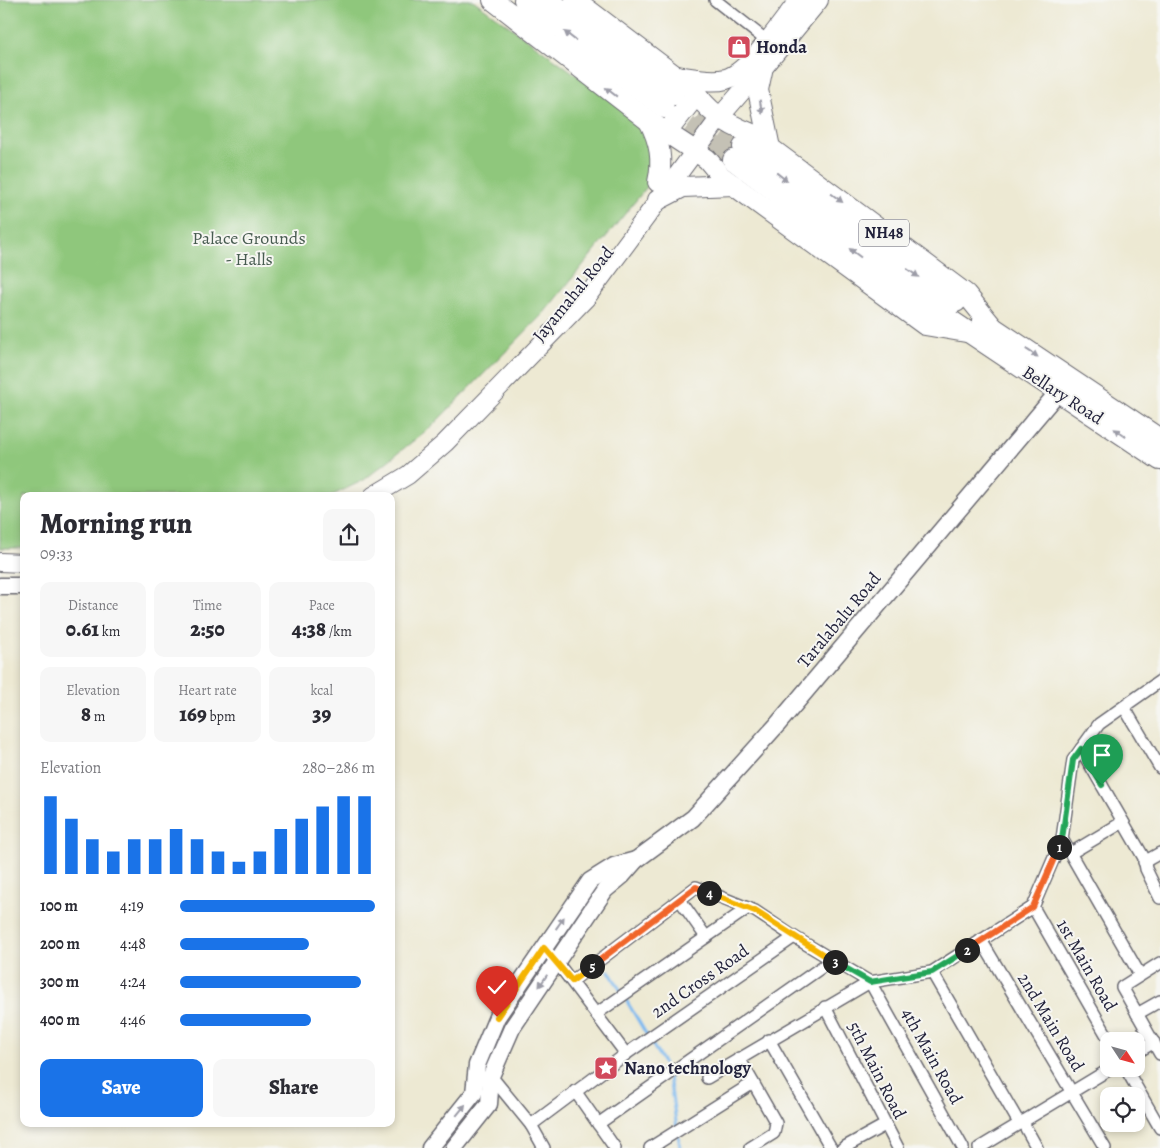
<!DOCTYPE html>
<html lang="en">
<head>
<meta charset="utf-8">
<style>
  body { margin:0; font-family:Alegreya,serif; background:#f7f7f7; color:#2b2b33; height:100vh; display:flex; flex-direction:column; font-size:19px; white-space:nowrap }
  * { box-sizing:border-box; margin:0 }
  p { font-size:16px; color:#7c7c81 }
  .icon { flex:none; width:28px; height:28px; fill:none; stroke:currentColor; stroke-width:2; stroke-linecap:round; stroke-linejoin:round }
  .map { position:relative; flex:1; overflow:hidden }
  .drawer { position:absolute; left:20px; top:492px; width:375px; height:635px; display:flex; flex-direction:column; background:#fff; border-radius:10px; box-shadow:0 2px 8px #0003 }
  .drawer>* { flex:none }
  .needle { width:32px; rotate:126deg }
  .controls { position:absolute; left:1100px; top:1032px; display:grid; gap:10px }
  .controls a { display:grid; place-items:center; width:45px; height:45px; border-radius:10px; background:#fff; box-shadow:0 2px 8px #0003; font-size:25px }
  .pin { position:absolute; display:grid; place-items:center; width:42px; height:42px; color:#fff; margin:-51px -21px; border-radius:50% 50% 50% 0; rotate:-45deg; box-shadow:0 0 5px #0007 }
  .pin .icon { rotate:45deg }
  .km { position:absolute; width:25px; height:25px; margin:-12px; border-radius:50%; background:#222; color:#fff; font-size:14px; line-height:25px; text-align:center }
  .round { display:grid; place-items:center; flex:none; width:52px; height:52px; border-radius:10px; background:#f7f7f7 }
  .summary { display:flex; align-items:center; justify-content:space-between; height:85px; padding:0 20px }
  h1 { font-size:28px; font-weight:800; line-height:38px }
  .stats { display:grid; grid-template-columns:repeat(3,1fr); gap:8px; height:85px; padding:5px 20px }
  .stats div { display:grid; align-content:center; border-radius:10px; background:#f7f7f7; text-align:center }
  .stats b { font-size:21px; font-weight:800 }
  .stats small { font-size:14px; font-weight:400 }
  .stats p { font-size:14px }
  .chart { height:140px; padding:10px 20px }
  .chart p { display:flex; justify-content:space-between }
  .chart svg { width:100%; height:90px; margin-top:5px; stroke:#1a73e8; stroke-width:6 }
  .cta { display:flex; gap:10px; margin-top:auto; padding:10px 20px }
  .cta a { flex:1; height:58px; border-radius:10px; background:#1a73e8; color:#fff; font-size:20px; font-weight:800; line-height:58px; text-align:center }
  .cta a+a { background:#f7f7f7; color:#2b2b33 }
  ul { padding:0 20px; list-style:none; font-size:16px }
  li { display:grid; grid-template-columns:80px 60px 1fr; align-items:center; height:38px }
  li i { height:12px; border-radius:6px; background:#1a73e8 }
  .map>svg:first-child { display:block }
  .green { fill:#8fc77b; stroke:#58745b }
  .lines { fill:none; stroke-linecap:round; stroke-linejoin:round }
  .stream { stroke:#7ebaf0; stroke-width:3 }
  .highway-tunnel { stroke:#c4c1b5; stroke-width:20; stroke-dasharray:20 10; stroke-linecap:butt }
  .street-casing { stroke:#696870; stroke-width:14 }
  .secondary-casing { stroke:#696870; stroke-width:19 }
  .primary-casing { stroke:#696870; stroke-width:20 }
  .highway-casing { stroke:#696870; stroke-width:22 }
  .street { stroke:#fff; stroke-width:11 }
  .secondary { stroke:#fff; stroke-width:16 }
  .primary { stroke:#fff; stroke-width:18 }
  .highway { stroke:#fff; stroke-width:20 }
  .oneway { fill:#9c9ca7 }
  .split-1-casing { stroke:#fff; stroke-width:10 }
  .split-2-casing { stroke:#fff; stroke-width:10 }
  .split-3-casing { stroke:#fff; stroke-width:10 }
  .split-4-casing { stroke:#fff; stroke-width:10 }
  .split-5-casing { stroke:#fff; stroke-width:10 }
  .split-6-casing { stroke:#fff; stroke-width:10 }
  .split-1 { stroke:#22a559; stroke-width:6 }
  .split-2 { stroke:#f0652b; stroke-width:6 }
  .split-3 { stroke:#22a559; stroke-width:6 }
  .split-4 { stroke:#f5b400; stroke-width:6 }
  .split-5 { stroke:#f0652b; stroke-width:6 }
  .split-6 { stroke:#f5b400; stroke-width:6 }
  .labels { text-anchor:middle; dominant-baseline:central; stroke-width:4; stroke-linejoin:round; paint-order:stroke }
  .shield { fill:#f6f6f2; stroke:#626272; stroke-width:1 }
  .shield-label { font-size:16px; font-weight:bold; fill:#22223b }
  .poi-label { font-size:18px; font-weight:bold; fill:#22223b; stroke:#f6f6f2; text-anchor:start }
  .park-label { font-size:18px; fill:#485c51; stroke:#f6f6f2 }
  .street-label { font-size:18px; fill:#22223b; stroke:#f6f6f2 }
</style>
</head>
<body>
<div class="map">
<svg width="1160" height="1148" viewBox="0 0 1160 1148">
  <rect width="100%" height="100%" fill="#f6f6f2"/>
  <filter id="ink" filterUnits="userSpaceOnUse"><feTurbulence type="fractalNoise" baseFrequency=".02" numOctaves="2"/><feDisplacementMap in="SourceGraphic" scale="10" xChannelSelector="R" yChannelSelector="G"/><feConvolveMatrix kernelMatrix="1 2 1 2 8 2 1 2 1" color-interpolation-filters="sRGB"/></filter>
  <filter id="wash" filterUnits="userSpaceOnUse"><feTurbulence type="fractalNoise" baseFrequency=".0096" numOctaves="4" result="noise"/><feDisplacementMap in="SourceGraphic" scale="20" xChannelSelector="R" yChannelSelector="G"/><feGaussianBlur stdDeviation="1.12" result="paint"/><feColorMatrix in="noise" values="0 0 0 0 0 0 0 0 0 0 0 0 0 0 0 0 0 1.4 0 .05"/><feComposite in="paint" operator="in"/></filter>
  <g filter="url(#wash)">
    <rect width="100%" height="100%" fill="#ede9d3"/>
    <path class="green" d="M0,0H473L643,123L650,137L651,182L543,314L432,426L364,480L331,496H24V548H0Z"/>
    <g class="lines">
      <g class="stream">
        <path d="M609,971L668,1071"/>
        <path d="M669,1077L677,1128"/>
        <path d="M678,1134L680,1148"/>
      </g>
    </g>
  </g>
  <g filter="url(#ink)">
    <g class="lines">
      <g class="highway-tunnel">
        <path d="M676,96L743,147"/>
        <path d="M664,108L733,160"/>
      </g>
      <g class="street-casing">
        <g id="street">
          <path d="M715,0L767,41"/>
          <path d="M1124,707L1160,768"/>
          <path d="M1081,749L1144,858L1146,869L1160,898"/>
          <path d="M1062,839L1140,975"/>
          <path d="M1071,853L1123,822"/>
          <path d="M1144,862L1160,853"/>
          <path d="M680,900L706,937"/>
          <path d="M1033,907L1110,1041"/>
          <path d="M981,940L1105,1148"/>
          <path d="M544,948L556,961L626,1054"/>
          <path d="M1160,963L1122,987L1160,1054"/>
          <path d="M932,972L1019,1123"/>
          <path d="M572,981L696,887L755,911L794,937L870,982"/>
          <path d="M870,982L963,1148"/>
          <path d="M825,1007L898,1148"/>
          <path d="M596,1014L748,908"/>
          <path d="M1137,1014L1160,1001"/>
          <path d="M769,1040L831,1148"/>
          <path d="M1136,1053L1154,1042"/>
          <path d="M739,1058L776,1123L774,1133L750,1148"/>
          <path d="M1126,1069L1160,1128"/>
          <path d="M491,1076L531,1125L626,1054L794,937"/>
          <path d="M707,1078L870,982L932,972L1033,907L1062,839L1073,760L1099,724L1160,681"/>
          <path d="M575,1091L615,1148"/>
          <path d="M1022,1121L1037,1148"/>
          <path d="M598,1124L832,960"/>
          <path d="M531,1125L544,1148"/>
          <path d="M650,1148L753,1083"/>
          <path d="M843,1148L885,1125"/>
          <path d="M979,1148L1110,1069"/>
        </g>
      </g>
      <g class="secondary-casing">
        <g id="secondary">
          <path d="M0,586H24"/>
          <path d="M430,1148L474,1093L477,1065L497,1017L590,881L614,866L636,860"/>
          <path d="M454,1148L489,1104L491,1076L512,1028L605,890L622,876L636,860L693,818L777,725L1058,392"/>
        </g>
      </g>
      <g class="primary-casing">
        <g id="primary">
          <path d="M373,496L408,475L445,443L586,298L724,112L763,67"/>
          <path d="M0,562L24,563"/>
        </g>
      </g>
      <g class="highway-casing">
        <g id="highway">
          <path d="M493,0L649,121L707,159L721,176L925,325L966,332"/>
          <path d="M524,0L664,108"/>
          <path d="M549,0L674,95"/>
          <path d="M575,0L694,90C707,111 726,124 750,133L966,294L992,326"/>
          <path d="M676,76C692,78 711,83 726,79C750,72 784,20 800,0"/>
          <path d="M649,121C660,142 663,160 658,182"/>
          <path d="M666,133L697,94"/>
          <path d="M743,147L913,274L956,302"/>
          <path d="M770,148L758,90L763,67L818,0"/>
          <path d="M733,160L910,293L1160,460"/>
          <path d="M658,200L683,187L734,185"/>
          <path d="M982,320L1160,439"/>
        </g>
      </g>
      <use href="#street" class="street"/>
      <use href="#secondary" class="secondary"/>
      <use href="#primary" class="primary"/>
      <use href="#highway" class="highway"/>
    </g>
    <defs><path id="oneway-solid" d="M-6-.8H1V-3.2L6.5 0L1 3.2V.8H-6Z" transform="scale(1.25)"/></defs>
    <g class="oneway">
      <use href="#oneway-solid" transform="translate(570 36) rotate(-142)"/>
      <use href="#oneway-solid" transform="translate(611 92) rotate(-142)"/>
      <use href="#oneway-solid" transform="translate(761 107) rotate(80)"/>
      <use href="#oneway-solid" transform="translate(782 177) rotate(38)"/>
      <use href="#oneway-solid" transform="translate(837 198) rotate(37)"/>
      <use href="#oneway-solid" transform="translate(855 253) rotate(-143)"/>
      <use href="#oneway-solid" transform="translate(913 273) rotate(35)"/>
      <use href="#oneway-solid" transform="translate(1032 353) rotate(34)"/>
      <use href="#oneway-solid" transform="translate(1120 433) rotate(-145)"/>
      <use href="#oneway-solid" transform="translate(560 923) rotate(-55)"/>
      <use href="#oneway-solid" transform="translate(543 981) rotate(124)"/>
      <use href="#oneway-solid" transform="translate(461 1110) rotate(-51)"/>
    </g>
  </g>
  <g class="lines" filter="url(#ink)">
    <g class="split-1-casing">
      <path id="split-1" d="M1059,847L1062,839L1073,760L1081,749L1102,785"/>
    </g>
    <g class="split-2-casing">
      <path id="split-2" d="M967,950L1033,907L1059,847"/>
    </g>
    <g class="split-3-casing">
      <path id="split-3" d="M835,962L870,982L932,972L967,950"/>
    </g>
    <g class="split-4-casing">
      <path id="split-4" d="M709,893L755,911L835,962"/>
    </g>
    <g class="split-5-casing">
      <path id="split-5" d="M592,966L696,887L709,893"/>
    </g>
    <g class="split-6-casing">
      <path id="split-6" d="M497,1017L544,948L572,981L592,966"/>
    </g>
    <use href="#split-1" class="split-1"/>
    <use href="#split-2" class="split-2"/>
    <use href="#split-3" class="split-3"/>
    <use href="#split-4" class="split-4"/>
    <use href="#split-5" class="split-5"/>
    <use href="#split-6" class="split-6"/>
  </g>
  <defs>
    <g id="shop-square" transform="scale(1.25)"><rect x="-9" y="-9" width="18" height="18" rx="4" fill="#d1495b" stroke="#f6f6f2"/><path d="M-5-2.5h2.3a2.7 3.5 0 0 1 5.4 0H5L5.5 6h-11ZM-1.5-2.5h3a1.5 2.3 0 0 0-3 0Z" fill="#fff"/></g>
    <g id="sight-square" transform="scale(1.25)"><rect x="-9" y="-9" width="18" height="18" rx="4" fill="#d1495b" stroke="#f6f6f2"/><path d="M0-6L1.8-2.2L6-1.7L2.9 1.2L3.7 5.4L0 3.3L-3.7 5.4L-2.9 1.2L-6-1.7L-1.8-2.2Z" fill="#fff"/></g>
  </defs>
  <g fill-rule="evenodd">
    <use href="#shop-square" x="739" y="47"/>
    <use href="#sight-square" x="606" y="1068"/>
  </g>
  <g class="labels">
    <rect class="shield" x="859" y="219.5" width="50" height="27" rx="4"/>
    <g class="shield-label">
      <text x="884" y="233">NH48</text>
    </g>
    <g class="poi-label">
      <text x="756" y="47">Honda</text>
      <text x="624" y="1068">Nano technology</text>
    </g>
    <g class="park-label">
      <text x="249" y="238">Palace Grounds<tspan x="249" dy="21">- Halls</tspan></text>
    </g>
    <g class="street-label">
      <text transform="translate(573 294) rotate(-51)">Jayamahal Road</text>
      <text transform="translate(1063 395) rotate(33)">Bellary Road</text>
      <text transform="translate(839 620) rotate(-50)">Taralabalu Road</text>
      <text transform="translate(1087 965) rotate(60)">1st Main Road</text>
      <text transform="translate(700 981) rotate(-35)">2nd Cross Road</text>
      <text transform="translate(1051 1022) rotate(59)">2nd Main Road</text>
      <text transform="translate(932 1056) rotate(61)">4th Main Road</text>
      <text transform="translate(877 1070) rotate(63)">5th Main Road</text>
    </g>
  </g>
</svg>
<div class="controls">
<a><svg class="needle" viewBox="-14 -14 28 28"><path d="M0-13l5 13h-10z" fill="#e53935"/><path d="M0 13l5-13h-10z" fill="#7c7c81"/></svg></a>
<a><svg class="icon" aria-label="locate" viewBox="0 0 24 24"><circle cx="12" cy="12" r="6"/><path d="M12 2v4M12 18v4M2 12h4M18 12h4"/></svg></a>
</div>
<div class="pin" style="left:1102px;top:785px;background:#1e9e55"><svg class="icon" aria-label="arrive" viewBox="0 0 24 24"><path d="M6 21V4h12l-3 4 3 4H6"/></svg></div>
<div class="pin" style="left:497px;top:1017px;background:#d93025"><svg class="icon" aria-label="check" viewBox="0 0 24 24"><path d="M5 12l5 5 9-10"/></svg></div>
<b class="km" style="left:1059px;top:847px">1</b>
<b class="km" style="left:967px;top:950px">2</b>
<b class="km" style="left:835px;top:962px">3</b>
<b class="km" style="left:709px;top:893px">4</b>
<b class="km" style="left:592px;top:966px">5</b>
<section class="drawer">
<div class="summary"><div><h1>Morning run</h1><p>09:33</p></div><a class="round"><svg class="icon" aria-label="share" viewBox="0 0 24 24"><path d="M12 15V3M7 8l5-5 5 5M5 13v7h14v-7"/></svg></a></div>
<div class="stats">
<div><p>Distance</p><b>0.61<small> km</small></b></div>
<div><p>Time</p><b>2:50</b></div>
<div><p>Pace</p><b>4:38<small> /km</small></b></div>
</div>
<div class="stats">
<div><p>Elevation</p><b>8<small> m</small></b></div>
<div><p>Heart rate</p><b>169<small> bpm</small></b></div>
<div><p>kcal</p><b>39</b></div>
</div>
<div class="chart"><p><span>Elevation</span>280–286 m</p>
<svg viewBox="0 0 160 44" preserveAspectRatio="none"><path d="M5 44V6M15 44V17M25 44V27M35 44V33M45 44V27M55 44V27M65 44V22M75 44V27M85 44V33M95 44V38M105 44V33M115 44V22M125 44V17M135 44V11M145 44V6M155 44V6"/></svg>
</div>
<ul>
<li><b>100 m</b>4:19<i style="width:100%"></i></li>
<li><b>200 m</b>4:48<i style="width:66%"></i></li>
<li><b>300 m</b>4:24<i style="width:93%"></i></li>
<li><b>400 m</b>4:46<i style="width:67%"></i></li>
</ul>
<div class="cta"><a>Save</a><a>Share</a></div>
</section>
</div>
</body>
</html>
